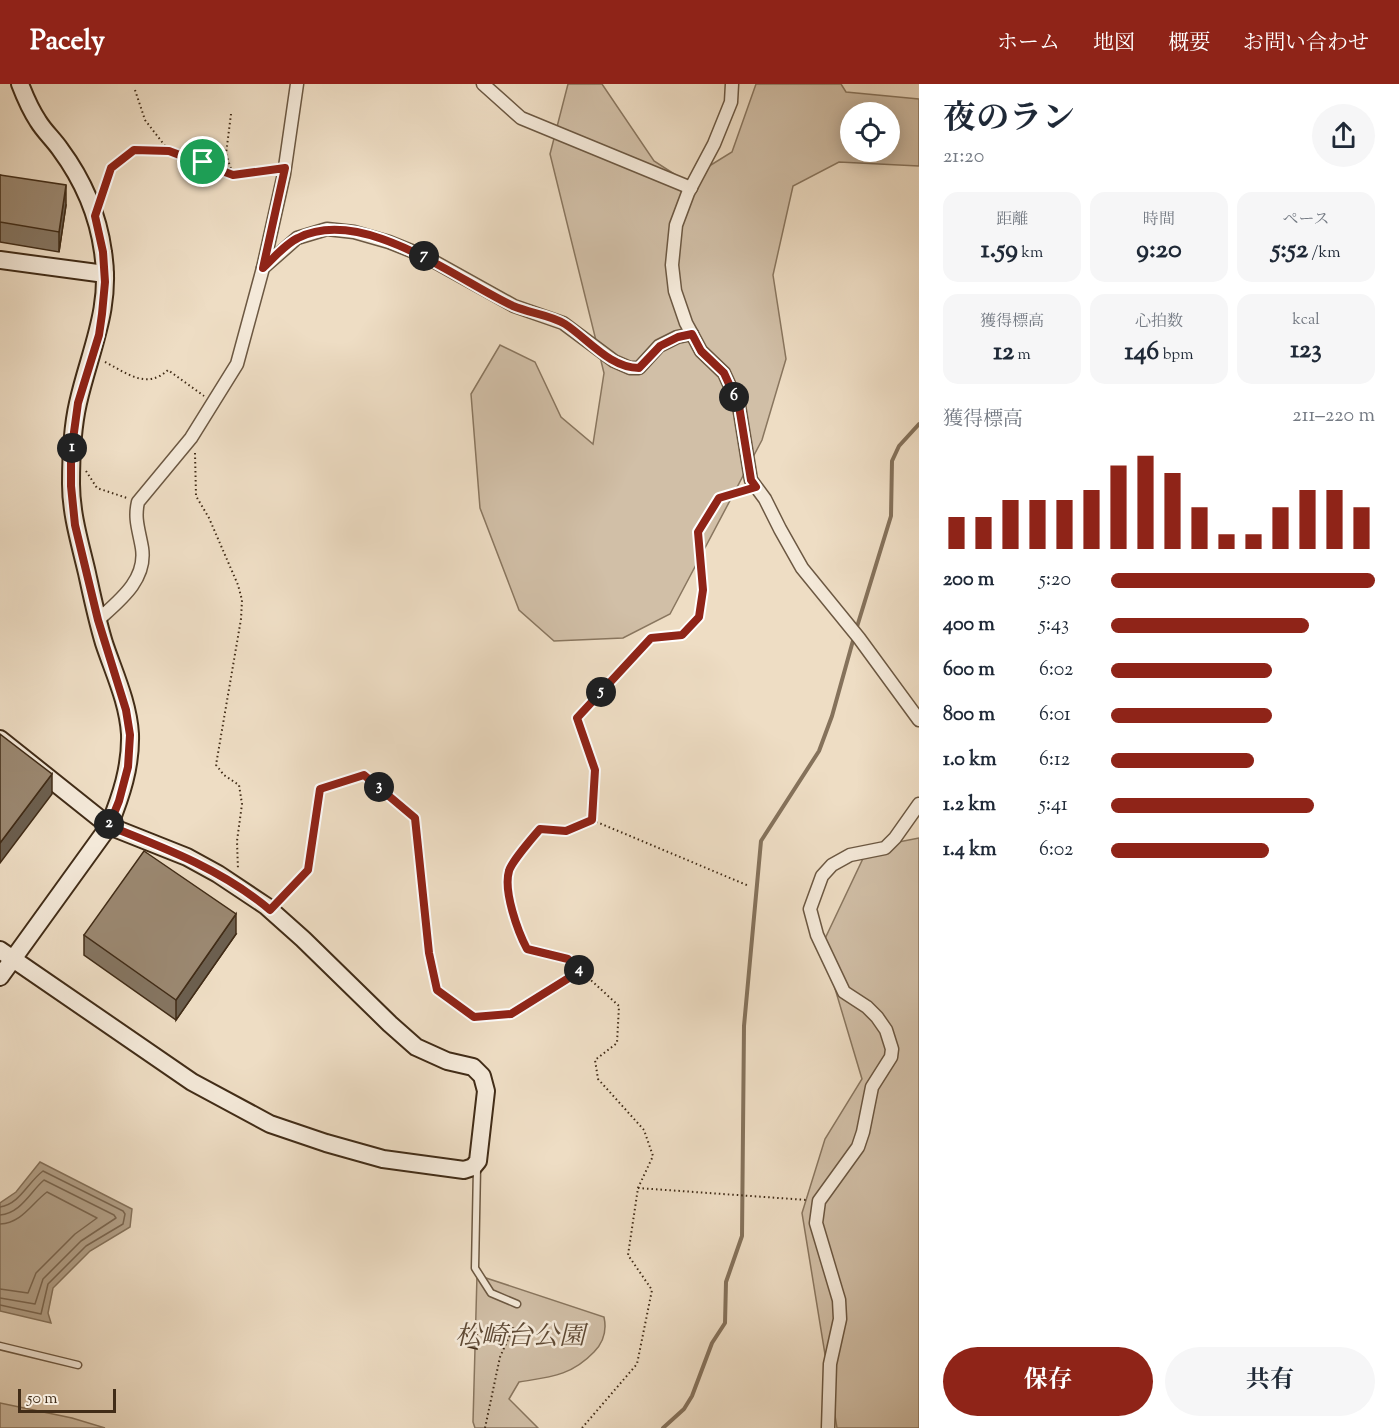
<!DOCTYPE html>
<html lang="ja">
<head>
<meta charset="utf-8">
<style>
  body { margin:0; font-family:"Sorts Mill Goudy","Noto Serif JP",serif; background:#f6f6f7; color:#1f2937; height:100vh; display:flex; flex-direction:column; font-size:22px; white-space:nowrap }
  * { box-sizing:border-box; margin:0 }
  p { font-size:20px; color:#747a83 }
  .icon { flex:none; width:33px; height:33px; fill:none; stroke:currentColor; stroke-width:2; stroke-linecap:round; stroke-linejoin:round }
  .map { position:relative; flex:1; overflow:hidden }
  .details { display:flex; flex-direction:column; background:#fff; width:480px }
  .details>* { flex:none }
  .tools { position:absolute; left:840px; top:18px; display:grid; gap:12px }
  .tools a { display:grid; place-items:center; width:60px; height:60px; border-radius:50%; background:#fff; box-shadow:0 3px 15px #0003; font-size:30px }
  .scale { position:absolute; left:18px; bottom:15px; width:98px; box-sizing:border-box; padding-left:6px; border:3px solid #412c17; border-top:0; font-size:16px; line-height:21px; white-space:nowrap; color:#412c17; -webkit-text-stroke:4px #f4e9d9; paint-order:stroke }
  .pin { position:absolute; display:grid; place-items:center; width:51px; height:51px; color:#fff; margin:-26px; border:3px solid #fff; border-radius:50%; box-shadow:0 2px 6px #0007 }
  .km { position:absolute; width:30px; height:30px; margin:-15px; border-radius:50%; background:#222; color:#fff; font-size:16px; line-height:30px; text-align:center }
  .round { display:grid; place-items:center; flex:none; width:63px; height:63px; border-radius:32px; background:#f6f6f7 }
  .headline { display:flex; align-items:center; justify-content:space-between; height:102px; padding:0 24px }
  h1 { font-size:33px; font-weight:700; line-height:45px }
  .metrics { display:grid; grid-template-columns:repeat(3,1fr); gap:9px; height:102px; padding:6px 24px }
  .metrics div { display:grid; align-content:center; border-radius:15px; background:#f6f6f7; text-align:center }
  .metrics b { font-size:26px; font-weight:700 }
  .metrics small { font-size:16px; font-weight:400 }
  .metrics p { font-size:16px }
  .chart { height:168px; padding:12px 24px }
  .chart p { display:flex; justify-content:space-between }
  .chart svg { width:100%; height:108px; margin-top:6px; stroke:#8f2418; stroke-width:6 }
  .button { display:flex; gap:12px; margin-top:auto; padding:12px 24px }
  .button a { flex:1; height:69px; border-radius:36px; background:#8f2418; color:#fff; font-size:24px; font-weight:700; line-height:69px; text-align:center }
  .button a+a { background:#f6f6f7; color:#1f2937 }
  ul { padding:0 24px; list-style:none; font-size:20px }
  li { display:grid; grid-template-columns:96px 72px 1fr; align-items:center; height:45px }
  li i { height:15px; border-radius:8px; background:#8f2418 }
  header { display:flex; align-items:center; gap:36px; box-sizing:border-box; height:84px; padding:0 30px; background:#8f2418; color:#fff }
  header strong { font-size:28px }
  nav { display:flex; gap:33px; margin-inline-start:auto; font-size:21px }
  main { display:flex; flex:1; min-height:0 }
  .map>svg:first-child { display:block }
  .green { fill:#d1bfa7; stroke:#89765f; stroke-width:1.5; fill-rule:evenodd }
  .water { fill:#b3a189; stroke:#85725b; stroke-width:1.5 }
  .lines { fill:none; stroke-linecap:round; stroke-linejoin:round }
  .shore { stroke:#7a6650; stroke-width:1.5 }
  .stream { stroke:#85725b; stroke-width:4 }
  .lane-casing { stroke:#6c5842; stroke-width:9 }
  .street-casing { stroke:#6c5842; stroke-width:15 }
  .secondary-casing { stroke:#412c17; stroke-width:20 }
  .path { stroke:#412c17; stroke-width:2; stroke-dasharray:1.5 3; stroke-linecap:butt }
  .lane { stroke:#f4e9d9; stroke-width:6 }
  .street { stroke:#f4e9d9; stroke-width:12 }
  .secondary { stroke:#f4e9d9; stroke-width:16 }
  .wall { fill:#857561; stroke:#412c17; stroke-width:1.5 }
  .shaded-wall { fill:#6c5f4f; stroke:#412c17; stroke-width:1.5 }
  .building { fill:#9b8871; stroke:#412c17; stroke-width:1.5 }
  .route-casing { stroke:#fff; stroke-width:12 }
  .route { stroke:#8f2418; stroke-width:8 }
  .labels { text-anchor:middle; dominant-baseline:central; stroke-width:5; stroke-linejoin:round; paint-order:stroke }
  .park-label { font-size:26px; font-style:italic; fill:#5e4934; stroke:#f4e9d9 }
</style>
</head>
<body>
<header>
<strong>Pacely</strong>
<nav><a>ホーム</a><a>地図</a><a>概要</a><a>お問い合わせ</a></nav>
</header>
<main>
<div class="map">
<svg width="919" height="1344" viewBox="0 0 919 1344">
  <rect width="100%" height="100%" fill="#eeddc4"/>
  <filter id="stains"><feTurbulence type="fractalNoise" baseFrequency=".00333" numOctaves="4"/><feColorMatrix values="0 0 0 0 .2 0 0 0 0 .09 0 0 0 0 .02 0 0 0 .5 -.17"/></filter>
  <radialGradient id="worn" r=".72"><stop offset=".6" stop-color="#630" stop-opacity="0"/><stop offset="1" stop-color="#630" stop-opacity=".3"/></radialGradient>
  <g class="green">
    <path d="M568,0H602L654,77L685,97L732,68L756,0H841L846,8L919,15V82L839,78L793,102L773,191L786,275L762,356L670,530L623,554L554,557L519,526L480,424L471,310L500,261L535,278L561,333L593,360L604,289L550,70ZM850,28H890V68H850Z"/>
    <path d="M919,754V1344H837L802,1129L825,1055L862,995L822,861L868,764Z"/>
    <path d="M477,1191L604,1233C607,1247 604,1258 594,1268C571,1292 550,1293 519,1298L509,1315L538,1344H475L473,1338Z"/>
    <path d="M0,1319L72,1334L105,1344H0Z"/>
  </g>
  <path class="water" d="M40,1078L132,1125L130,1143L90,1167L53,1204L48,1229L51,1239L0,1227V1119L16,1108Z"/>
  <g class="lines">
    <g class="shore">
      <path d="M0,1123C20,1120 28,1098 43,1087L123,1127L125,1130L123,1140L86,1162L48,1200L41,1230L0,1221"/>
      <path d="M0,1131C21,1129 30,1108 44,1096L114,1131L116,1134L81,1157L43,1195L35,1220L0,1214"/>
      <path d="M0,1140C22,1139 32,1119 47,1108L97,1134L75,1150L36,1189L28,1209L0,1205"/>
    </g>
    <g class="stream">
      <path d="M856,546L891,432L892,377L899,362L919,340"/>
      <path d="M663,1344L684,1325L692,1312L712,1259L725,1239L726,1198L742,1152L744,942L761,757L819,667L832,632L854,553"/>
    </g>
    <g class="lane-casing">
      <g id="lane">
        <path d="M477,1084L475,1184L491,1209L517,1220"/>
        <path d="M0,1262L78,1281"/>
      </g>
    </g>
    <g class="street-casing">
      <g id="street">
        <path d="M483,0L521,34L691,104"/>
        <path d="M732,0L731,18L714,60L688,109L676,141L672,181L675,207L686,239L692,250L701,267L724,289L739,322L751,396L765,415L780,445L802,484L859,554L919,636"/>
        <path d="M263,184L284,90L297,0"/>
        <path d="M98,536C119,517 147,496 142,464C139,446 134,435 138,418L191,354L237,280L263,184L297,154L327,145L354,148L389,158L424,172L514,222L563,239L614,277L630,284H639L659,262L677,253L692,250"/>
        <path d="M828,1344L830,1280L840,1235L839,1216L816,1139L819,1117L858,1063L863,1048L872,1003L891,973L892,965L886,946L877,933L867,923L844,908L817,851L810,825L822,792L832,781L850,771L885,764L895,754L919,720"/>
      </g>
    </g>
    <g class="secondary-casing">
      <g id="secondary">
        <path d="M0,176L105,190"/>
        <path d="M0,655L109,742L187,773L218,790L266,822L303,855L390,940L416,963L447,977L473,983L482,992L486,1007L478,1077L473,1083L464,1086L383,1075L326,1059L270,1040L192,998L0,866"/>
        <path d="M0,893L109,742C121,712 131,683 130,650C128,618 114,589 104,559C97,536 92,512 87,489C80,459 71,430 71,400C71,373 72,345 78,319C90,266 112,224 103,168C98,131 83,96 60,65C53,55 44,47 38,37C30,25 25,13 20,0"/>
      </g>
    </g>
    <g class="path">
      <path d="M135,6L145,36L169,67"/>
      <path d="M231,30L226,70L233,91"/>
      <path d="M102,108L111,84L134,66L169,67L233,91L273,85"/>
      <path d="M105,278C127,289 146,306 168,286L204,312"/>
      <path d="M195,369L196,412L209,434L238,501L242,516L241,535L216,681L224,691L239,701L242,720L237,757L238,786"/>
      <path d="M86,387L97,404L127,414"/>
      <path d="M592,736L749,802"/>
      <path d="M281,814L308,786L320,705L364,691L415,734L429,869L437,906L474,933L511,930L580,887"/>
      <path d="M638,1104L807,1116"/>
      <path d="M485,1344L500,1273L514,1242"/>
      <path d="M582,1344L637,1280L652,1206L628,1171L638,1104L653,1072L644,1046L598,995L595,976L617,959L619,922L568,875L527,865L518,847L510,815L509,787L540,745L566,747L592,736L595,686L577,634L651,554L682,551L699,533L703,506L698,448L719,415L745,406"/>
    </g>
    <use href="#lane" class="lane"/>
    <use href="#street" class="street"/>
    <use href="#secondary" class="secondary"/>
  </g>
  <g class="wall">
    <path d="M0,91L66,121L59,168L0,158Z"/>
    <path d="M236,850L176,936L84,871V851Z"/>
    <path d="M477,1250V1265L468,1263V1258Z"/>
  </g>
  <g class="shaded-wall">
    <path d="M66,101V121L59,168V148Z"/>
    <path d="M52,690V710L0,779V759Z"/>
    <path d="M236,830V850L176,936V916Z"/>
  </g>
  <g class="building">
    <path d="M0,91L66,101L59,148L0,138Z"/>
    <path d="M0,650L52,690L0,759Z"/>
    <path d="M144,767L236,830L176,916L84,851Z"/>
    <path d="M469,1250H477V1260L468,1258Z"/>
  </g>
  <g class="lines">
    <g class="route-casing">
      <path id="route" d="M134,66L169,67L233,91L285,84L263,184C274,174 285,160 298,154C363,121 457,196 513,222C529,229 551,231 565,240C588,255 610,284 639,284L660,262L678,253L692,250L701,267L724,289L739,322L751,396L756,403L719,414L698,448L703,506L699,533L682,551L651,554L577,634L595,686L592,736L566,747L540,745C533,753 511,779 509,787C503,807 518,848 527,865L568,875L580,887L511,930L474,933L437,906L429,869L415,734L364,691L320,705L308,786L270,826C223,786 165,764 109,742L119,717L128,683L130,651L126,626L98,536L75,441L71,402V370L78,319L99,251L102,230L105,198L103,168L95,132L111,84Z"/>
    </g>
    <use href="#route" class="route"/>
  </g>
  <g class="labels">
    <g class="park-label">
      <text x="520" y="1253">松崎台公園</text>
    </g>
  </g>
  <rect width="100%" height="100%" filter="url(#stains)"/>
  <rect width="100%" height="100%" fill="url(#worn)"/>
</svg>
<div class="tools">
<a><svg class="icon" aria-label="locate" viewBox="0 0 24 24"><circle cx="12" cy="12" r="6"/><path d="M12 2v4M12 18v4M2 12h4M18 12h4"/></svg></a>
</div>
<div class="scale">50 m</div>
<div class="pin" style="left:203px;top:78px;background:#1e9e55"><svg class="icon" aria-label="arrive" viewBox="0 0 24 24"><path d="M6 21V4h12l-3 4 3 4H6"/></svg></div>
<b class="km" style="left:72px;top:364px">1</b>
<b class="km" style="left:109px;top:740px">2</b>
<b class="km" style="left:379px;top:703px">3</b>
<b class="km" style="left:579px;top:886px">4</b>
<b class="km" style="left:601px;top:608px">5</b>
<b class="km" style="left:734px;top:313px">6</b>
<b class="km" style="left:424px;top:172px">7</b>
</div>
<section class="details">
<div class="headline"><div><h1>夜のラン</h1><p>21:20</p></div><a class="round"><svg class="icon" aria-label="share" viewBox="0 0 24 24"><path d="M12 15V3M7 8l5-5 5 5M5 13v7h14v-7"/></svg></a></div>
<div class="metrics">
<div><p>距離</p><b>1.59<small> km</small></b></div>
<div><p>時間</p><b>9:20</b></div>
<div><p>ペース</p><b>5:52<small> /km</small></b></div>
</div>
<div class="metrics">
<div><p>獲得標高</p><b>12<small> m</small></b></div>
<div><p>心拍数</p><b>146<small> bpm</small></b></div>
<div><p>kcal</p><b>123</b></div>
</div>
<div class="chart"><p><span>獲得標高</span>211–220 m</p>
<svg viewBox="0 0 160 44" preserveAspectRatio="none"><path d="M5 44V31M15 44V31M25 44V24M35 44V24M45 44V24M55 44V20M65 44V10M75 44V6M85 44V13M95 44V27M105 44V38M115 44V38M125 44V27M135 44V20M145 44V20M155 44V27"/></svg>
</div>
<ul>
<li><b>200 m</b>5:20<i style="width:100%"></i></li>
<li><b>400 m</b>5:43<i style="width:75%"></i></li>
<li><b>600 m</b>6:02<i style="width:61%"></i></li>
<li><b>800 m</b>6:01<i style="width:61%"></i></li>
<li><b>1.0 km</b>6:12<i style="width:54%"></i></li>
<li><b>1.2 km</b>5:41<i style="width:77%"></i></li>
<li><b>1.4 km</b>6:02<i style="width:60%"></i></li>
</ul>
<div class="button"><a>保存</a><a>共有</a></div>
</section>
</main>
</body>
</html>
